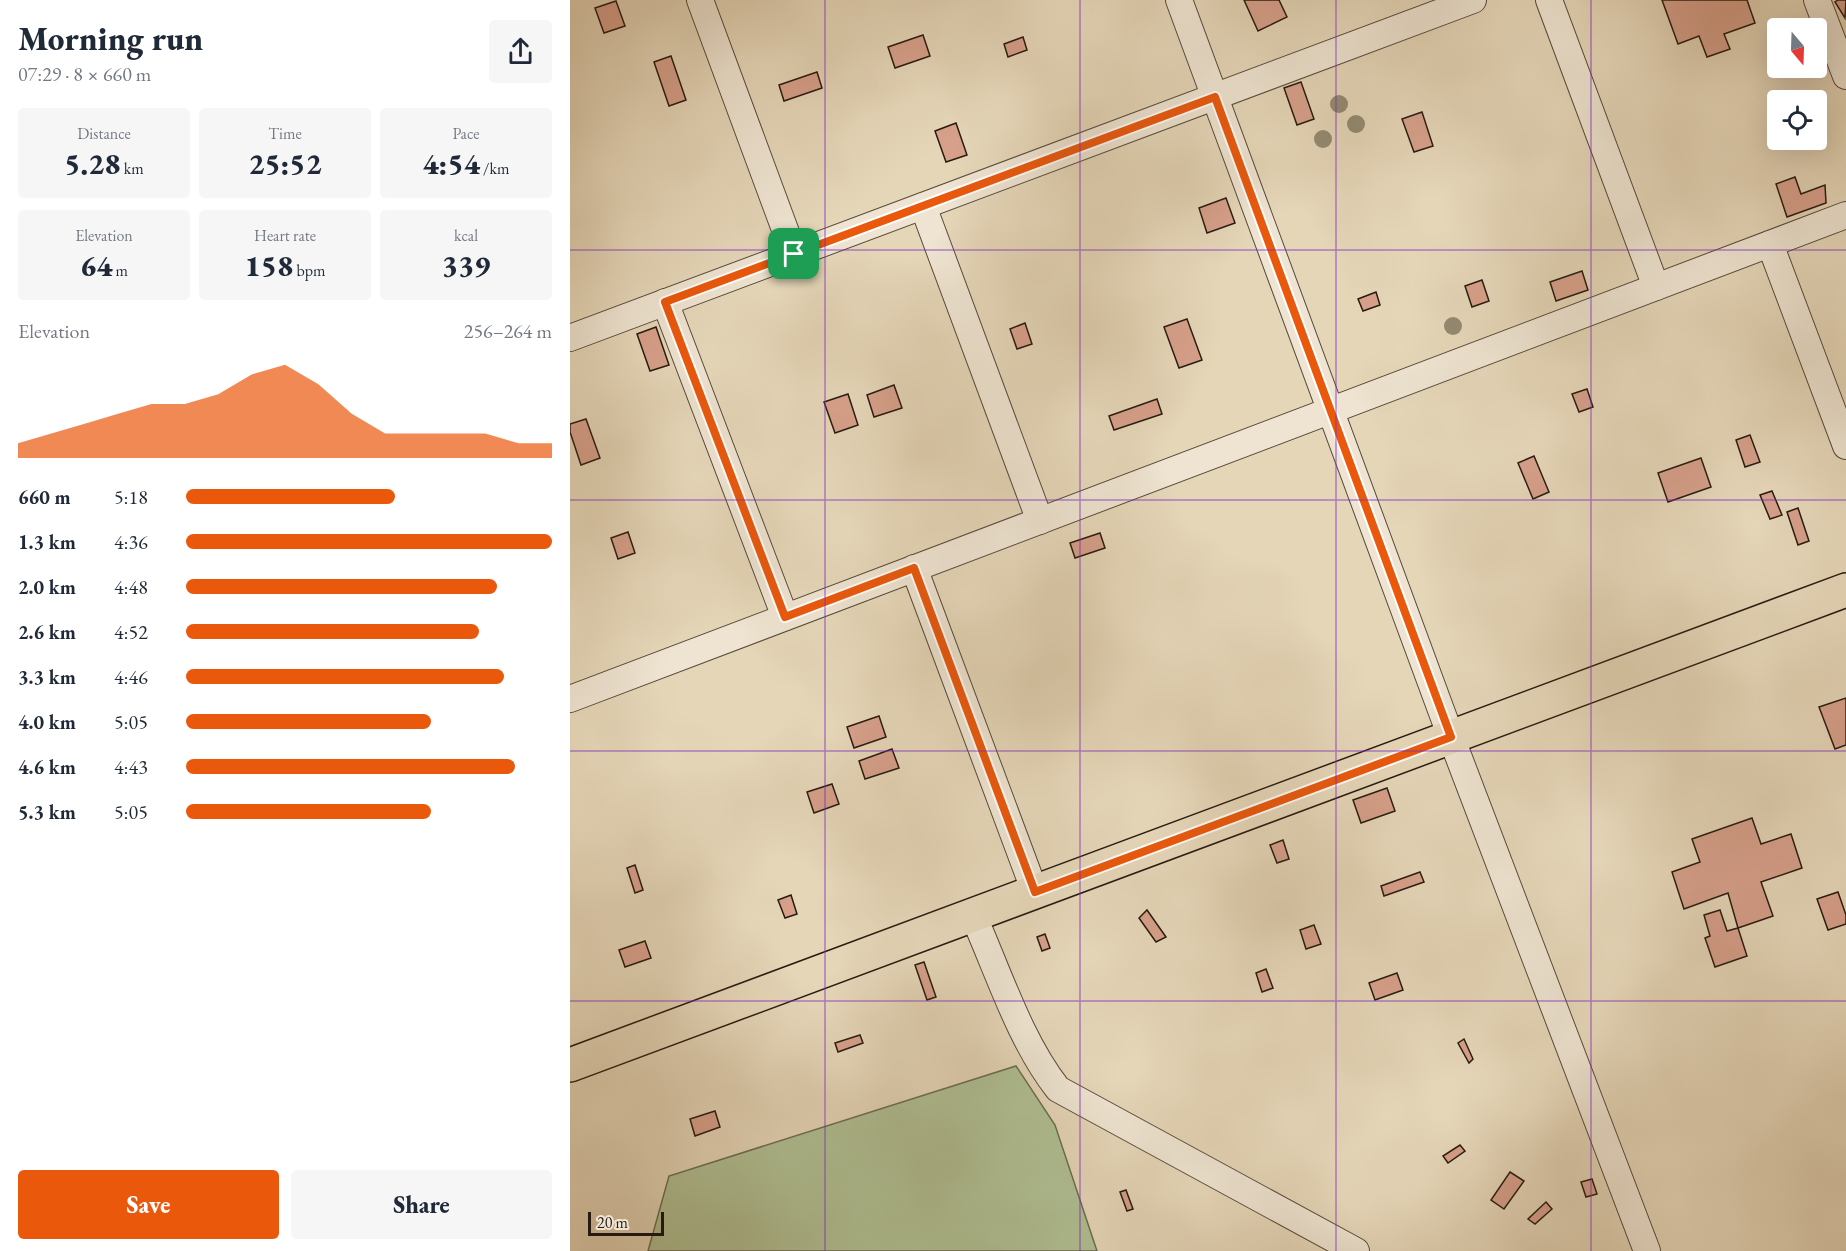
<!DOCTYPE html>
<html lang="en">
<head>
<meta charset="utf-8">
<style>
  body { margin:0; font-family:"EB Garamond",serif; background:#f6f6f7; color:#1f2937; height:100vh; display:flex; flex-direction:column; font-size:22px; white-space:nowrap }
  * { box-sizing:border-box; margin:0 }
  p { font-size:20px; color:#747a83 }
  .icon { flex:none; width:33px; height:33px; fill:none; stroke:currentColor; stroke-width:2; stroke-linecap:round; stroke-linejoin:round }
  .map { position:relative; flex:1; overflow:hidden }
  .side { display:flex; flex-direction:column; background:#fff; width:570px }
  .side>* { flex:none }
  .needle { width:39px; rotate:161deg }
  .fabs { position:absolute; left:1197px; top:18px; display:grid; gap:12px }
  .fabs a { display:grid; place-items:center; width:60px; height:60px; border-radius:6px; background:#fff; box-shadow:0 6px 24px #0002; font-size:30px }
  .scale { position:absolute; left:18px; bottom:15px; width:76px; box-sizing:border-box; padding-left:6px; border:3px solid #271b11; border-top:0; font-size:16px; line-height:21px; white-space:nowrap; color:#271b11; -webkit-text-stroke:4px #eee4d1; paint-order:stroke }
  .pin { position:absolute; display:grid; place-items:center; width:51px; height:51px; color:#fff; margin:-26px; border-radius:12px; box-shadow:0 3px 9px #0006 }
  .round { display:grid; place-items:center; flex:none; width:63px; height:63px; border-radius:6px; background:#f6f6f7 }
  .summary { display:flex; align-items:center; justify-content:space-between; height:102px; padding:0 18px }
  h1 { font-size:33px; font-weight:800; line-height:45px }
  .figures { display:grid; grid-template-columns:repeat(3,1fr); gap:9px; height:102px; padding:6px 18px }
  .figures div { display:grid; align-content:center; border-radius:6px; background:#f6f6f7; text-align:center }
  .figures b { font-size:30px; font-weight:800 }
  .figures small { font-size:16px; font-weight:400 }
  .figures p { font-size:16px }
  .chart { height:168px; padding:12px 18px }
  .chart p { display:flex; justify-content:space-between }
  .chart svg { width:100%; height:108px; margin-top:6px; fill:#ea580c; opacity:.7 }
  .button { display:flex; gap:12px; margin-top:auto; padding:12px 18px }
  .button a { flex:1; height:69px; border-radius:6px; background:#ea580c; color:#fff; font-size:24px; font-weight:800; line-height:69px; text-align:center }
  .button a+a { background:#f6f6f7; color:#1f2937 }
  ul { padding:0 18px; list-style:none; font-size:20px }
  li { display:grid; grid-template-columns:96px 72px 1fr; align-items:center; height:45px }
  li i { height:15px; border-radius:8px; background:#ea580c }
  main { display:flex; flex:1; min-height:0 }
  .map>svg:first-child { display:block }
  .green { fill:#afbf93; stroke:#6b6d52; stroke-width:1.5 }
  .building { fill:#d7a08b; stroke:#271b11; stroke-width:1.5 }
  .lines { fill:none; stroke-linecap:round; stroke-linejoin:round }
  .minor-casing { stroke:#564a3b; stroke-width:28 }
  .primary-casing { stroke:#271b11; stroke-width:36 }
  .minor { stroke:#eee4d1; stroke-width:26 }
  .primary { stroke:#e5d6b8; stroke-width:33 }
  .tree { fill:#938a72 }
  .route-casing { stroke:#fff; stroke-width:12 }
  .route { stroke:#ea580c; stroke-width:8 }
  .grid { fill:none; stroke:#7b2cbf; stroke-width:1.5; stroke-opacity:0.55 }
</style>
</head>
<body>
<main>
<section class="side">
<div class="summary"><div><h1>Morning run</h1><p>07:29 · 8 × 660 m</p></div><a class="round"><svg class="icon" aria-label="share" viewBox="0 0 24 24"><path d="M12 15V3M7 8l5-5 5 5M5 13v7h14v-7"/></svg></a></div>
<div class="figures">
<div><p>Distance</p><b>5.28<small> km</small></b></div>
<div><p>Time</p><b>25:52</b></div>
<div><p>Pace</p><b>4:54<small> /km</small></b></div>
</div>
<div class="figures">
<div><p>Elevation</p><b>64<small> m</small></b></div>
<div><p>Heart rate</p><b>158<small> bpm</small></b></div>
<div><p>kcal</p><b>339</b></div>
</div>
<div class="chart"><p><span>Elevation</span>256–264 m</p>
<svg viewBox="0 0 160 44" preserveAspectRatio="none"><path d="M0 44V38L10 34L20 30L30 26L40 22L50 22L60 18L70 10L80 6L90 14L100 26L110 34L120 34L130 34L140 34L150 38L160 38V44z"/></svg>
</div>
<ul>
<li><b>660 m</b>5:18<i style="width:57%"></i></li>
<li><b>1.3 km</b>4:36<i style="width:100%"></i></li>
<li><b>2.0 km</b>4:48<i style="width:85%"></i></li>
<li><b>2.6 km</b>4:52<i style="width:80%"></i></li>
<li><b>3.3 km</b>4:46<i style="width:87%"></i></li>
<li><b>4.0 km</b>5:05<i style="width:67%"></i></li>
<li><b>4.6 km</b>4:43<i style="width:90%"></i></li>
<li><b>5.3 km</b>5:05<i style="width:67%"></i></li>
</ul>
<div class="button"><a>Save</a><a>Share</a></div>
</section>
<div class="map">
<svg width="1276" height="1251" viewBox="0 0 1276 1251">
  <rect width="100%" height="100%" fill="#e5d6b8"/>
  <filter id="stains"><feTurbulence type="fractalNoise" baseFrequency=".00333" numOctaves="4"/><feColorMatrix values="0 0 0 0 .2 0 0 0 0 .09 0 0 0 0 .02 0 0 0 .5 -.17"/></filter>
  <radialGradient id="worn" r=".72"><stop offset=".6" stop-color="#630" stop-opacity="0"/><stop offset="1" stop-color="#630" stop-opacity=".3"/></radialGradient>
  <path class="green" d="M446,1066L485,1125L527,1251H78L99,1176Z"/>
  <g class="building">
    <path d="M674,0H709L717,17L688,31Z"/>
    <path d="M1092,0H1177L1185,23L1154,34L1160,49L1137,57L1129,36L1108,44Z"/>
    <path d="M1268,0H1276L1275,18L1265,2Z"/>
    <path d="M46,1L55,26L34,33L25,8Z"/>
    <path d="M353,35L360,56L325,68L318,47Z"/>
    <path d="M453,37L457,50L438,57L434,44Z"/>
    <path d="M101,56L116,100L99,106L84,62Z"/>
    <path d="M247,72L252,88L214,101L209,85Z"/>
    <path d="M731,82L744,119L727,125L714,88Z"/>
    <path d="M852,112L863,146L844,152L832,119Z"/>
    <path d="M386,123L397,155L376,162L365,131Z"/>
    <path d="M1225,177L1231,194L1255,185L1256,203L1217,217L1206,184Z"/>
    <path d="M656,198L665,223L637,233L629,208Z"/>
    <path d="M1012,271L1018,290L986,301L980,282Z"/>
    <path d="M912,280L919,301L902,307L895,286Z"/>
    <path d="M806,292L810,305L793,311L788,299Z"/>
    <path d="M617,319L632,360L609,368L594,327Z"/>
    <path d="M455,323L462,344L447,349L440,329Z"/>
    <path d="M86,327L99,365L80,371L67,334Z"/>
    <path d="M324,385L332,408L304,417L297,395Z"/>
    <path d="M1017,389L1023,407L1009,412L1002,394Z"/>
    <path d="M278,394L288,425L265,433L254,402Z"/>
    <path d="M587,399L592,414L544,430L539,416Z"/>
    <path d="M16,419L30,458L11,465L0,432V424Z"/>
    <path d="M1180,435L1190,462L1175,467L1166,440Z"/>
    <path d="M964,456L979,492L963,499L948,463Z"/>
    <path d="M1131,458L1141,487L1098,502L1088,473Z"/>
    <path d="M1202,491L1212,515L1200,519L1190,495Z"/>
    <path d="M1228,508L1239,541L1228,545L1217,512Z"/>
    <path d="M58,532L65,553L48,559L41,538Z"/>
    <path d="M530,533L535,548L505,558L500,543Z"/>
    <path d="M1276,698V745L1265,749L1249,707Z"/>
    <path d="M309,716L316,737L284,748L277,727Z"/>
    <path d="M322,749L329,768L295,779L289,761Z"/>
    <path d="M262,784L269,804L244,813L237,792Z"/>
    <path d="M817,788L825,811L791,823L783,800Z"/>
    <path d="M1182,818L1191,844L1221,834L1232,868L1191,882L1203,916L1168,928L1158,893L1114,909L1102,872L1130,862L1122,839Z"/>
    <path d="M713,840L719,859L707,863L700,845Z"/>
    <path d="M65,865L73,890L65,893L57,868Z"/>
    <path d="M850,872L854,882L814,896L811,886Z"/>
    <path d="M1268,892L1276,915V924L1258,930L1247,899Z"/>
    <path d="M221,895L227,914L215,918L208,900Z"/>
    <path d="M577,910L596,937L586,942L569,918Z"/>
    <path d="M1150,910L1157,931L1168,928L1177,956L1145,967L1135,938L1140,936L1134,915Z"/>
    <path d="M744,925L751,944L736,949L730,930Z"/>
    <path d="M475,934L480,948L472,951L467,937Z"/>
    <path d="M75,941L81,958L55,967L49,950Z"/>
    <path d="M354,962L366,997L357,1000L345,965Z"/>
    <path d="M696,969L703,988L692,992L686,973Z"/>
    <path d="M827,973L833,990L805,1000L799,983Z"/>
    <path d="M290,1035L293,1043L268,1052L265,1043Z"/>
    <path d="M894,1039L903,1059L899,1063L888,1043Z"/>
    <path d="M145,1111L150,1127L125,1136L120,1119Z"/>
    <path d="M890,1145L895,1151L878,1163L873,1156Z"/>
    <path d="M940,1172L954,1181L934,1209L921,1200Z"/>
    <path d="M1022,1179L1027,1194L1016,1197L1011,1182Z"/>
    <path d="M556,1190L563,1209L557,1211L550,1192Z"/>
    <path d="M976,1202L982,1209L965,1224L958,1219Z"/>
  </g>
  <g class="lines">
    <g class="minor-casing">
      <g id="minor">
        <path d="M130,0L224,254"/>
        <path d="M609,0L881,737L1077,1251"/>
        <path d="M979,0L1086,287"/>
        <path d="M1247,0L1276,76"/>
        <path d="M353,206L470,521"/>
        <path d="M1200,244L1276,446"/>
        <path d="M95,302L215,617"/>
        <path d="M0,338L903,0"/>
        <path d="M344,568L465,892"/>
        <path d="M0,699L1276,215"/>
        <path d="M403,915C428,971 450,1041 488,1089L786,1251"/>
      </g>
    </g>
    <g class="primary-casing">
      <path id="primary" d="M0,1065L1276,590"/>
    </g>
    <use href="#minor" class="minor"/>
    <use href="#primary" class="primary"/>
  </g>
  <g class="tree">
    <circle cx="769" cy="104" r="9"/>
    <circle cx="786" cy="124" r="9"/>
    <circle cx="753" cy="139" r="9"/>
    <circle cx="883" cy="326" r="9"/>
  </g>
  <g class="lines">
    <g class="route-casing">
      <path id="route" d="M645,97L881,737L465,892L344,568L215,617L95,302Z"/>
    </g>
    <use href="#route" class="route"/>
  </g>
  <path class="grid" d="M255,0V1251M510,0V1251M766,0V1251M1021,0V1251M0,250H1276M0,500H1276M0,751H1276M0,1001H1276"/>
  <rect width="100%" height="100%" filter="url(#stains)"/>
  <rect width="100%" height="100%" fill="url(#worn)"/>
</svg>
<div class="fabs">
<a><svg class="needle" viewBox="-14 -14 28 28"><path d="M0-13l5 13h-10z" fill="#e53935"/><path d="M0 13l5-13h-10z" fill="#747a83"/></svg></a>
<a><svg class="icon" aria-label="locate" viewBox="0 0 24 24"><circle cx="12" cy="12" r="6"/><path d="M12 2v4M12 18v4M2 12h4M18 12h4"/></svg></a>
</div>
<div class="scale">20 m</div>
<div class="pin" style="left:224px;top:254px;background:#1e9e55"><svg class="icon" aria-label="arrive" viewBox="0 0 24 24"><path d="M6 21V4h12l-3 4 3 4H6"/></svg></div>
</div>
</main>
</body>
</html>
